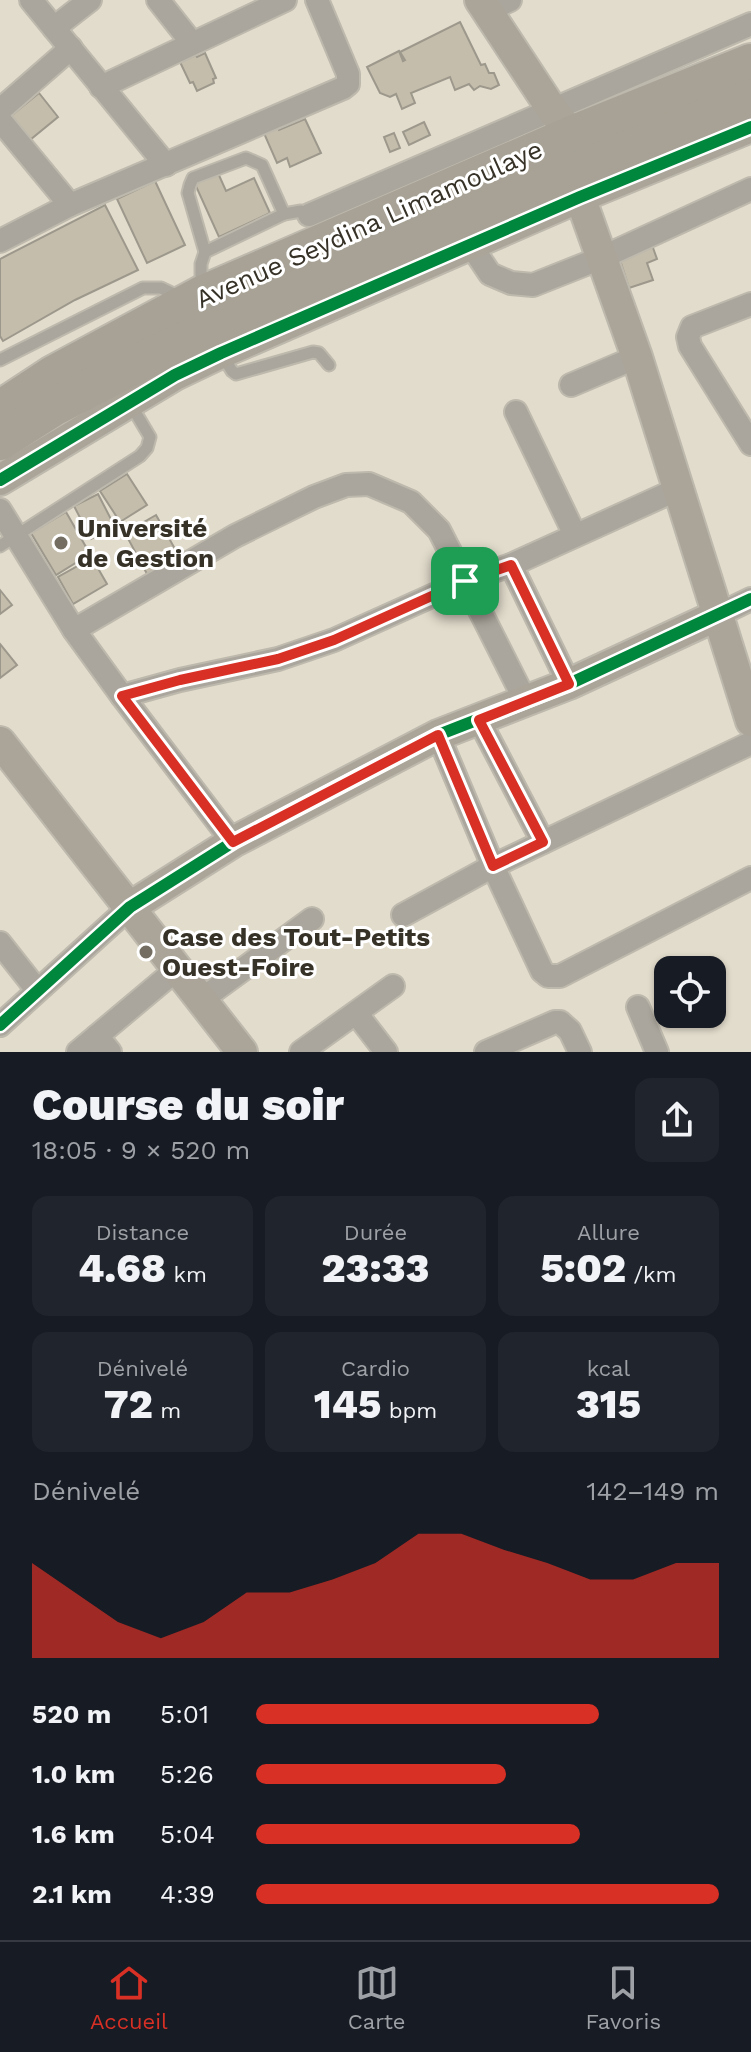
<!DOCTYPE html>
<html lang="fr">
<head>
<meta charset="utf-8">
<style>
  body { margin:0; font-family:"Work Sans",sans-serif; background:#20242c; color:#f1f3f6; height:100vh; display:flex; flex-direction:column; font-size:30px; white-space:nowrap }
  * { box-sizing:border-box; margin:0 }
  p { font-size:26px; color:#9ea1a6 }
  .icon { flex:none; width:44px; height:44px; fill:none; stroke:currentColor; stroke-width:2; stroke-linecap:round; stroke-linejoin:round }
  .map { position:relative; height:1052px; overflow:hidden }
  .details { display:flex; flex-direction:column; background:#171b24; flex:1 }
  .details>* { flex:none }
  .tools { position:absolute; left:654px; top:956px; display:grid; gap:16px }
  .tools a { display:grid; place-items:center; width:72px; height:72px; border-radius:16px; background:#171b24; box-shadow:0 2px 6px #0004; font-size:40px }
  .pin { position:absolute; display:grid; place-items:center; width:68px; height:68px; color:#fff; margin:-34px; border-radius:16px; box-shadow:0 4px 12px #0006 }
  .round { display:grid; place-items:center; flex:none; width:84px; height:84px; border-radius:16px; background:#20242c }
  .overview { display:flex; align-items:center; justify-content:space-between; height:136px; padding:0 32px }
  h1 { font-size:44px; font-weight:800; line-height:60px }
  .metrics { display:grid; grid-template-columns:repeat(3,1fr); gap:12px; height:136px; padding:8px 32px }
  .metrics div { display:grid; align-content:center; border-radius:16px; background:#20242c; text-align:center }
  .metrics b { font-size:40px; font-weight:800 }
  .metrics small { font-size:22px; font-weight:400 }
  .metrics p { font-size:22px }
  .chart { height:224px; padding:16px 32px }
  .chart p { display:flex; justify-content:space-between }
  .chart svg { width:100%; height:144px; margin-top:8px; fill:#d93025; opacity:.7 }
  ul { padding:0 32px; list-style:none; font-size:26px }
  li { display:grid; grid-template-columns:128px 96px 1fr; align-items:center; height:60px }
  li i { height:20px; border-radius:10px; background:#d93025 }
  .tab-bar { display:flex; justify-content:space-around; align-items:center; height:112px; border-top:2px solid #363941; background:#171b24; font-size:22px; color:#9ea1a6 }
  .tab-bar a { display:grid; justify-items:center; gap:4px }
  .tab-bar .selected { color:#d93025 }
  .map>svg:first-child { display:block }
  .building { fill:#c4bdab; stroke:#9d988c; stroke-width:2 }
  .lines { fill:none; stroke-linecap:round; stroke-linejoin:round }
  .lane-casing { stroke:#beb9ad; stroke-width:15 }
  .street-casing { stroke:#beb9ad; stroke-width:26 }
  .secondary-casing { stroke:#beb9ad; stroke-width:34 }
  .highway-casing { stroke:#beb9ad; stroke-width:42 }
  .lane { stroke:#aba69d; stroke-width:11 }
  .street { stroke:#aba69d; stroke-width:22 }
  .secondary { stroke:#aba599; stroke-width:30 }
  .highway { stroke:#a7a295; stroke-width:38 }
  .cycleway-casing { stroke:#fff; stroke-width:17 }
  .cycleway { stroke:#00873e; stroke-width:12 }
  .route-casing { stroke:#fff; stroke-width:16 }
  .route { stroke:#d93025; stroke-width:10 }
  .poi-dot { fill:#736e61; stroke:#fff; stroke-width:3 }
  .labels { text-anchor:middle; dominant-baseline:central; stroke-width:6; stroke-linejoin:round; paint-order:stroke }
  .street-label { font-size:26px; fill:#373227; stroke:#fff }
  .poi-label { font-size:26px; font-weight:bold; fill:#373227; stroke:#fff; text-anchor:start }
</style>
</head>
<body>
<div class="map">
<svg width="751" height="1052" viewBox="0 0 751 1052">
  <rect width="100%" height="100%" fill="#e2dccc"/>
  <g class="building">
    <path d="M460,22L481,65L485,64L489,73H494L499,85L491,89L480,86L474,90L469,84L455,90L450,77L411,93L415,103L402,109L396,94L390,97L380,93L367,67L399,51L403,61L405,60L400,52Z"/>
    <path d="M205,53L216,78L213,79L214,83L197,91L193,82L190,83L180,62L196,55L197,57Z"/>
    <path d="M39,93L58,117L25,144L6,120Z"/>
    <path d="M305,119L321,153L290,167L287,158L277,163L263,131L277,124L279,130Z"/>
    <path d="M424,122L430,135L409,145L403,132Z"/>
    <path d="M394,133L400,148L390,152L384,137Z"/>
    <path d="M218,173L226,191L254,178L270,213L219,237L195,184Z"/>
    <path d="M155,181L185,245L147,263L117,199Z"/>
    <path d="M105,205L138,270L75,300L3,341L0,336V259Z"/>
    <path d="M652,245L657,259L647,263L653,280L629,288L619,257Z"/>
    <path d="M127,474L147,505L120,522L100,491Z"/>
    <path d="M98,494L115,527L91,539L74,506Z"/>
    <path d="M66,512L90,554L56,575L31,533Z"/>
    <path d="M156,515L179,556L147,574L125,533Z"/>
    <path d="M92,558L107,584L73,604L58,577Z"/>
    <path d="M0,590L12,605L0,614Z"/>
    <path d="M0,644L17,665L0,678Z"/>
  </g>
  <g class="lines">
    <g class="lane-casing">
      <g id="lane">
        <path d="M205,252L284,214"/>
        <path d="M201,288V264L205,252L188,193L190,185L193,178L246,158L262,165L284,214L301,211L311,217"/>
        <path d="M221,353L232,371L236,374L313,352L319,353L329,365"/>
        <path d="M0,360L143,288H161L180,297"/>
        <path d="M0,546L140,456L147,448L150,437L131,405"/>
      </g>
    </g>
    <g class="street-casing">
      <g id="street">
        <path d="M31,0L166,165"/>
        <path d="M158,0L192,43"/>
        <path d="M487,11L510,0"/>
        <path d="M54,28L90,0"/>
        <path d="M101,87L285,0"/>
        <path d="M0,110L71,48"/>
        <path d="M0,120L70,205"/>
        <path d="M309,215L751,24"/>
        <path d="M0,241L70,205L343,88L348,84V74L317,0"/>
        <path d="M470,244L490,274L511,283L533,285L601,258L751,189"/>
        <path d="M751,304L692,327L688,337L690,346L751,444"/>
        <path d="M571,385L637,357"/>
        <path d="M516,412L575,535"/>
        <path d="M0,510L74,630L235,536L314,497L346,485L369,484L411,502L439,530L465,581L511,565L569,684"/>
        <path d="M511,565L678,489"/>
        <path d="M718,615L751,599"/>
        <path d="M74,630L122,696L233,842"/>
        <path d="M122,696L180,680L278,659L334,640L465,581L526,702"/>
        <path d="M479,720L543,842"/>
        <path d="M438,735L493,866L542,971L548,976H560L751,878"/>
        <path d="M403,915L493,866L751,743"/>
        <path d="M0,943L37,990"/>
        <path d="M201,1000L312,919"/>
        <path d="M638,1007L657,1052"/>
        <path d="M356,1013L386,1052"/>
        <path d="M0,1025L130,907"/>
        <path d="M97,1036L110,1052"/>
        <path d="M78,1052L177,969"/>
        <path d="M301,1052L393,986"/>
        <path d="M486,1052L555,1022H560L570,1031L580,1052"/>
      </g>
    </g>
    <g class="secondary-casing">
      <g id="secondary">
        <path d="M480,0L553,111L572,135"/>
        <path d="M580,197L637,357L751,721"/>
        <path d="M0,480L175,375L221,353L580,197L751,127"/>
        <path d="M0,742L242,1052"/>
        <path d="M130,907L233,842L438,735L569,684L718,615"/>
      </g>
    </g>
    <g class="highway-casing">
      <g id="highway">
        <path d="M0,410L53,375L202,295L572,135L751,63"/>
        <path d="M0,441L55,406L144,360L275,298L751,98"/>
      </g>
    </g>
    <use href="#lane" class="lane"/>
    <use href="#street" class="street"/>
    <use href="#secondary" class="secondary"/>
    <use href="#highway" class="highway"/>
    <g class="cycleway-casing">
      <g id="cycleway">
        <path d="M0,480L175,375L221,353L580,197L751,127"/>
        <path d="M0,1025L130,907L233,842L438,735L569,684L751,599"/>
      </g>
    </g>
    <use href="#cycleway" class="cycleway"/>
  </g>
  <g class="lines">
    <g class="route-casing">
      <path id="route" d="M511,565L569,684L479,720L543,842L493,866L438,735L233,842L122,696L180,680L278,659L334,640L465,581Z"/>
    </g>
    <use href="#route" class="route"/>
  </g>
  <g class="poi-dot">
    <circle cx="61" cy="543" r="8"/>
    <circle cx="146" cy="952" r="8"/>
  </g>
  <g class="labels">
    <g class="street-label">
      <text transform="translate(369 224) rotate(-24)">Avenue Seydina Limamoulaye</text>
    </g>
    <g class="poi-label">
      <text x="77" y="528">Université<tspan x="77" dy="30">de Gestion</tspan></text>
      <text x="162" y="937">Case des Tout-Petits<tspan x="162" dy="30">Ouest-Foire</tspan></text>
    </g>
  </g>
</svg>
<div class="tools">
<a><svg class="icon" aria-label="locate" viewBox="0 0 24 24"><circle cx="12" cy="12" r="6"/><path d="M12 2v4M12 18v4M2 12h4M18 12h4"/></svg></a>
</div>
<div class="pin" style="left:465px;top:581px;background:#1e9e55"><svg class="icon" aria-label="arrive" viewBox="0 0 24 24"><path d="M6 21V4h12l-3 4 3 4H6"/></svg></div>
</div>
<section class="details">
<div class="overview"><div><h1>Course du soir</h1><p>18:05 · 9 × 520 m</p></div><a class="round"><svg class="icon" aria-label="share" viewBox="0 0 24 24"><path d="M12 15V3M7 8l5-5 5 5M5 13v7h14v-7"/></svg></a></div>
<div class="metrics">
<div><p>Distance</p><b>4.68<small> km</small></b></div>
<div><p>Durée</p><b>23:33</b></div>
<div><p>Allure</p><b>5:02<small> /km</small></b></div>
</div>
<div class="metrics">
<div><p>Dénivelé</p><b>72<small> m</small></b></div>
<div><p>Cardio</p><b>145<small> bpm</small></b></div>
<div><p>kcal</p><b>315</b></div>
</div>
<div class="chart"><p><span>Dénivelé</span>142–149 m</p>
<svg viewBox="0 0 160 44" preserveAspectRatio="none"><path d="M0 44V15L10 24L20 33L30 38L40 33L50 24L60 24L70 20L80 15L90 6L100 6L110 11L120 15L130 20L140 20L150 15L160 15V44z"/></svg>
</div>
<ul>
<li><b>520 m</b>5:01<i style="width:74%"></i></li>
<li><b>1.0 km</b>5:26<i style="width:54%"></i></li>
<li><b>1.6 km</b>5:04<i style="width:70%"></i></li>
<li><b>2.1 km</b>4:39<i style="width:100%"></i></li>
</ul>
</section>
<nav class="tab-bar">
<a class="selected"><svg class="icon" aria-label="home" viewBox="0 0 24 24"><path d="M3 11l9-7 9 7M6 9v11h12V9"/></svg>Accueil</a>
<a><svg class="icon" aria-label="map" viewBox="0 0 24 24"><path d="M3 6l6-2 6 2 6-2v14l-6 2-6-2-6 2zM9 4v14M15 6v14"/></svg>Carte</a>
<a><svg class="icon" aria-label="saved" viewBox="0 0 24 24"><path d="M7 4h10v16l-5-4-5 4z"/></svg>Favoris</a>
</nav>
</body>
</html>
